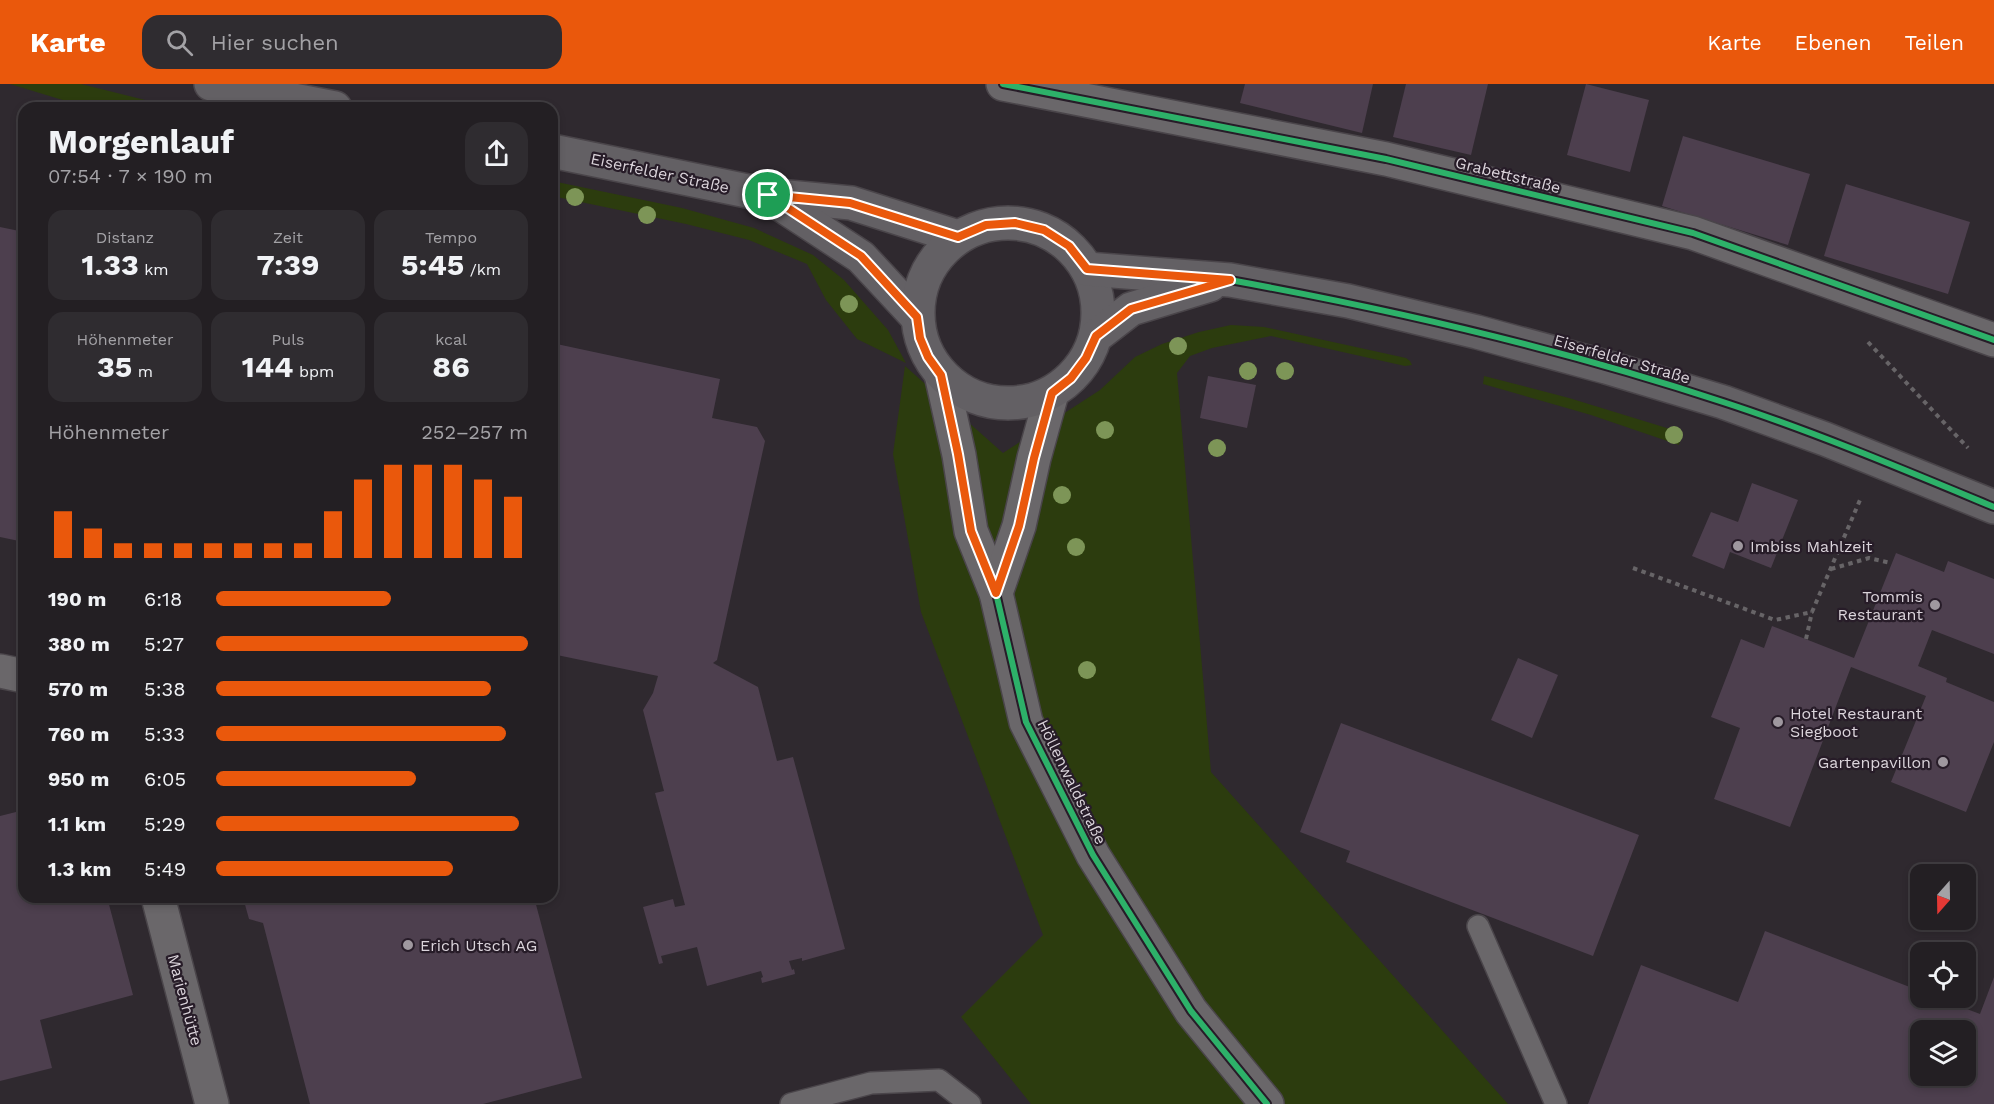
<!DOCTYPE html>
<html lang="de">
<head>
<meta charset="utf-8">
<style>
  body { margin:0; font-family:"Work Sans",sans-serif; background:#2f2c30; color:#f1f3f6; height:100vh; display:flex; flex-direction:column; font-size:22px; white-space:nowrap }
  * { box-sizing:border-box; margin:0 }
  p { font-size:20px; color:#a3a2a6 }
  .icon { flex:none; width:33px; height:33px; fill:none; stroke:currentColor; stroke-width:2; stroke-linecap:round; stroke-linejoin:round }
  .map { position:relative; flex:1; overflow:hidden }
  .panel { position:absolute; left:18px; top:18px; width:540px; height:801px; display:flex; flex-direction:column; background:#231f23; border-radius:18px; box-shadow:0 3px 9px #0003,0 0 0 2px #403d41 }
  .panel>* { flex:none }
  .needle { width:39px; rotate:200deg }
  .fabs { position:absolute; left:1910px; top:780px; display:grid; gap:12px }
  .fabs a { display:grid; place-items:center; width:66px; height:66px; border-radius:12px; background:#231f23; box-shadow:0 3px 9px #0003,0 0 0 2px #403d41; font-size:30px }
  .pin { position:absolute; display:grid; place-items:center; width:51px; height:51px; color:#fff; margin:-26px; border:3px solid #fff; border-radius:50%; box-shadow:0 2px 6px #0007 }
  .round { display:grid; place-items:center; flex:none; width:63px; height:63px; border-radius:18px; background:#2f2c30 }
  .overview { display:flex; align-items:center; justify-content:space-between; height:102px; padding:0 30px }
  h1 { font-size:33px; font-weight:700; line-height:45px }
  .figures { display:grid; grid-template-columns:repeat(3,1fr); gap:9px; height:102px; padding:6px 30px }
  .figures div { display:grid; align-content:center; border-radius:15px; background:#2f2c30; text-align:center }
  .figures b { font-size:30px; font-weight:700 }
  .figures small { font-size:16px; font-weight:400 }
  .figures p { font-size:16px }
  .chart { height:168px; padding:12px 30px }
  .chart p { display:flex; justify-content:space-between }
  .chart svg { width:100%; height:108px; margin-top:6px; stroke:#ea580c; stroke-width:6 }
  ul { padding:0 30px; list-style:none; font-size:20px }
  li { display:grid; grid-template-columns:96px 72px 1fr; align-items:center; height:45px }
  li i { height:15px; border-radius:8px; background:#ea580c }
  header { display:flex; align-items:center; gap:36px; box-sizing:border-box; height:84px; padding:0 30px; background:#ea580c; color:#fff }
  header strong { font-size:28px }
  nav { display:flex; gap:33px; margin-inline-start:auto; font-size:21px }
  .search { width:420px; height:54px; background:#2f2c30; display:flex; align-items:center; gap:15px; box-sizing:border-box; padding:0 21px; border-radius:18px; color:#a3a2a6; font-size:22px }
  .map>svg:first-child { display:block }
  .grass { fill:#2c3c0e }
  .building { fill:#4d3f4e; fill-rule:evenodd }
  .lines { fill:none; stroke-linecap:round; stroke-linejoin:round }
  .service-casing { stroke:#4a454a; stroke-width:24 }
  .minor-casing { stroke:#4a454a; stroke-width:36 }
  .tertiary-casing { stroke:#4a454a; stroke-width:36 }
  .secondary-casing { stroke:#4a454a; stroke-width:36 }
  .path { stroke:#676467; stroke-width:4; stroke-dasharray:4.5 4.5; stroke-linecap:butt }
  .service { stroke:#6a676a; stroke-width:21 }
  .minor { stroke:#6a676a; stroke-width:33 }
  .tertiary { stroke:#6a676a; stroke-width:33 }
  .secondary { stroke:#636064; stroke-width:33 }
  .cycleway-casing { stroke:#271c28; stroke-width:10 }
  .cycleway { stroke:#2db169; stroke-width:6 }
  .tree { fill:#7d9557 }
  .route-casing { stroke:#fff; stroke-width:12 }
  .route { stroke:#ea580c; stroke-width:8 }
  .poi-dot { fill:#9f989f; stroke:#271c28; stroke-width:2 }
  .labels { text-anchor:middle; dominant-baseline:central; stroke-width:4.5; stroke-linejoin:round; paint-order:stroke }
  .street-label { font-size:16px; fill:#dbd4db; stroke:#271c28 }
  .poi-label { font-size:16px; fill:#dbd4db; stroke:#271c28; text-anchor:start }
</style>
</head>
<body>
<header>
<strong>Karte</strong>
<div class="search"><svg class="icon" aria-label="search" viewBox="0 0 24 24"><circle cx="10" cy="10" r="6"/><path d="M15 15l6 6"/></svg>Hier suchen</div>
<nav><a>Karte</a><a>Ebenen</a><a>Teilen</a></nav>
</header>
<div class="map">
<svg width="1994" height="1020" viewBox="0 0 1994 1020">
  <rect width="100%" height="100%" fill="#2f292f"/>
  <g class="grass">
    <path d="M10,0H81L177,24H89Z"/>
    <path d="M552,97L682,124L754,144L813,171L844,196L888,246L906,279L857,255L826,216L807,180L749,156L686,140L552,112Z"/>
    <path d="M1231,241L1264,243L1406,274L1410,277L1412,281L1405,282L1271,252L1212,264L1190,272L1177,289L1211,688L1508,1020H1031L961,933L1043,851L921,528L893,370L905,282L1003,369L1100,306L1135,273L1162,260L1199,248Z"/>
    <path d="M1484,292L1569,314L1670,345L1682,351L1679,361L1591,331L1483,300Z"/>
  </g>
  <g class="building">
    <path d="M1245,0H1373L1362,49L1240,19Z"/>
    <path d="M1406,0H1488L1471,71L1393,53Z"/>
    <path d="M1586,0L1649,16L1630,88L1567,71Z"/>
    <path d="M1683,52L1810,90L1788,161L1662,122Z"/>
    <path d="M1846,100L1970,138L1948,210L1824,172Z"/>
    <path d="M0,143L24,148V458L0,453Z"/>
    <path d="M552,259L720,295L712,334L757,343L765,357L717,576L713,579L758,603L777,677L793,673L845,865L802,877V874L789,877L792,886L794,885L795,890L762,899L761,894L763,893L761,887L707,902L697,863L661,872L663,879L659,880L643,823L673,815L675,823L685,821L655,709L664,707L643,626L653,609L658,592L552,570Z"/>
    <path d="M1208,292L1256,301L1247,344L1200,334Z"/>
    <path d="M1752,399L1798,416L1771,484L1730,468L1724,485L1692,472L1711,428L1738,438Z"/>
    <path d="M1896,469L1944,488L1948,477L1994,495V570L1932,546L1918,582L1947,594L1946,598L1994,618V658L1966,728L1891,698L1926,612L1851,583L1790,743L1714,715L1740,644L1711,633L1741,555L1764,564L1772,542L1854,574Z"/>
    <path d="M1518,574L1558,591L1532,654L1491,636Z"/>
    <path d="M1341,639L1639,751L1593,872L1346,778L1350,767L1300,748Z"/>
    <path d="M24,726V813H107L133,911L40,936L52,984L0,997V732Z"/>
    <path d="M248,813H534L582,994L483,1020H310L263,839L249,835L244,817Z"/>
    <path d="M1765,847L1920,907V914H1938L1980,930L1994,893V1020H1588L1641,881L1738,918ZM1920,946H1965V992H1920Z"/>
  </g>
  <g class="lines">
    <g class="service-casing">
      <g id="service">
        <path d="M1478,842L1556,1020"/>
        <path d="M791,1020L871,999L939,996L970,1020"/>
      </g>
    </g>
    <g class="minor-casing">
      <g id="minor">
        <path d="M1003,0L1386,75L1693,149L1994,256"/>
        <path d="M0,587L24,592"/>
        <path d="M158,813L212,1020"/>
      </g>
    </g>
    <g class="tertiary-casing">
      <g id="tertiary">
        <path d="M941,290L959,371L971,447L996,509L1026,638L1093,771L1191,927L1267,1020"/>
        <path d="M996,509L1019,442L1034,374L1052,309"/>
      </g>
    </g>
    <g class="secondary-casing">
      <g id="secondary">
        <path d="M211,0L335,24"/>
        <path d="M552,67L767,111L851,119L958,153"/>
        <path d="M771,114L861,173L917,233"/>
        <circle cx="1008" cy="229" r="90"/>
        <path d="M1087,185L1230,196L1348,217L1477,248L1606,283L1723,318L1825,355L1994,423"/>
        <path d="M1096,252L1131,225L1210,201"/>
      </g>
    </g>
    <g class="path">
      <path d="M1868,258L1968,364"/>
      <path d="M1633,484L1775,536L1812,528L1860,416"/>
      <path d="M1831,485L1869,474L1891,479"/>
      <path d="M1806,555L1812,528"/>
    </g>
    <use href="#service" class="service"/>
    <use href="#minor" class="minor"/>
    <use href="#tertiary" class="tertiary"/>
    <use href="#secondary" class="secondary"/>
    <g class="cycleway-casing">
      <g id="cycleway">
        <path d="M1003,0L1386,75L1693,149L1994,256"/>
        <path d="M1230,196C1395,226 1563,265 1723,318C1815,348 1905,386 1994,423"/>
        <path d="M1052,309L1034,374L1019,442L996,509L1026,638L1093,771L1191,927L1267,1020"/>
      </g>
    </g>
    <use href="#cycleway" class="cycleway"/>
  </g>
  <g class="tree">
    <circle cx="575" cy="113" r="9"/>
    <circle cx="647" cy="131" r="9"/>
    <circle cx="849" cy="220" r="9"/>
    <circle cx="1178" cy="262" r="9"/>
    <circle cx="1248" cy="287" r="9"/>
    <circle cx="1285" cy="287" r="9"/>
    <circle cx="1105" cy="346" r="9"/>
    <circle cx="1674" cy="351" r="9"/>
    <circle cx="1217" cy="364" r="9"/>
    <circle cx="1062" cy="411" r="9"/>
    <circle cx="1076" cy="463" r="9"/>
    <circle cx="1087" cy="586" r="9"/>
  </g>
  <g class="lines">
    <g class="route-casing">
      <path id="route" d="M768,111L850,119L958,153L986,141L1015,139L1044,146L1069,162L1087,185L1230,196L1131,225L1096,252L1086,274L1071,294L1052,309L1034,374L1019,442L996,509L971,447L958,370L941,291L928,273L920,254L917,233L861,172Z"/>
    </g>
    <use href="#route" class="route"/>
  </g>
  <g class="poi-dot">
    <circle cx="1738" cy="462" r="6"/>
    <circle cx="1935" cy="521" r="6"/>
    <circle cx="1778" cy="638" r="6"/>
    <circle cx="1943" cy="678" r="6"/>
    <circle cx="408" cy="861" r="6"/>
  </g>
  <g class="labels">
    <g class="street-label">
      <text transform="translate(660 89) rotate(12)">Eiserfelder Straße</text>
      <text transform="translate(1508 91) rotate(14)">Grabettstraße</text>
      <text transform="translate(1622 275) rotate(16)">Eiserfelder Straße</text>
      <text transform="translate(1072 698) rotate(64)">Höllenwaldstraße</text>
      <text transform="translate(185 916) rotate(75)">Marienhütte</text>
    </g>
    <g class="poi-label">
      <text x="1750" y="462">Imbiss Mahlzeit</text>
      <text x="1923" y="512" text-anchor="end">Tommis<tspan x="1923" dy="18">Restaurant</tspan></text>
      <text x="1790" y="629">Hotel Restaurant<tspan x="1790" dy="18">Siegboot</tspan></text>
      <text x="1931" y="678" text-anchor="end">Gartenpavillon</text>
      <text x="420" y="861">Erich Utsch AG</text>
    </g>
  </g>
</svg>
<div class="fabs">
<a><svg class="needle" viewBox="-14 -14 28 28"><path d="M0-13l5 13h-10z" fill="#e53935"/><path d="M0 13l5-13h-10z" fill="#a3a2a6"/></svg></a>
<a><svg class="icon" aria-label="locate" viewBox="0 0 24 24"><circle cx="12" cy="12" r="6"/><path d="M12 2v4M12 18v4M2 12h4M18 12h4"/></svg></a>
<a><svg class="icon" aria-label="layers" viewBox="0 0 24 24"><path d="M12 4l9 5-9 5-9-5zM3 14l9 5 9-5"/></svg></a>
</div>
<div class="pin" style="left:768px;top:111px;background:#1e9e55"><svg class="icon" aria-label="arrive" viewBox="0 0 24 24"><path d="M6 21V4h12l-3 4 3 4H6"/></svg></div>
<section class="panel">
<div class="overview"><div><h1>Morgenlauf</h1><p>07:54 · 7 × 190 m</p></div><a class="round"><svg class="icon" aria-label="share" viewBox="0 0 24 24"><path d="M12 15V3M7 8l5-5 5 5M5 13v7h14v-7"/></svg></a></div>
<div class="figures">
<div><p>Distanz</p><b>1.33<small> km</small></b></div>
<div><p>Zeit</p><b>7:39</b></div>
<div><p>Tempo</p><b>5:45<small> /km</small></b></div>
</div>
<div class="figures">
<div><p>Höhenmeter</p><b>35<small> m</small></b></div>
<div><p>Puls</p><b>144<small> bpm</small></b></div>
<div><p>kcal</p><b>86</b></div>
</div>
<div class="chart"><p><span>Höhenmeter</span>252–257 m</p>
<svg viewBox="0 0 160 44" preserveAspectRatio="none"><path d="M5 44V25M15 44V32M25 44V38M35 44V38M45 44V38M55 44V38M65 44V38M75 44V38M85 44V38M95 44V25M105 44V12M115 44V6M125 44V6M135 44V6M145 44V12M155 44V19"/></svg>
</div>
<ul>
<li><b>190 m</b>6:18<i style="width:56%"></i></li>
<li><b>380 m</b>5:27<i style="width:100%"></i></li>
<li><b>570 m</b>5:38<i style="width:88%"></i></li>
<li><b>760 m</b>5:33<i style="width:93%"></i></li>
<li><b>950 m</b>6:05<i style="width:64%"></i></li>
<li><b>1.1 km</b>5:29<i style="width:97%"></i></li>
<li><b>1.3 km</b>5:49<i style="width:76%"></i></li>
</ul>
</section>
</div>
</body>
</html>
